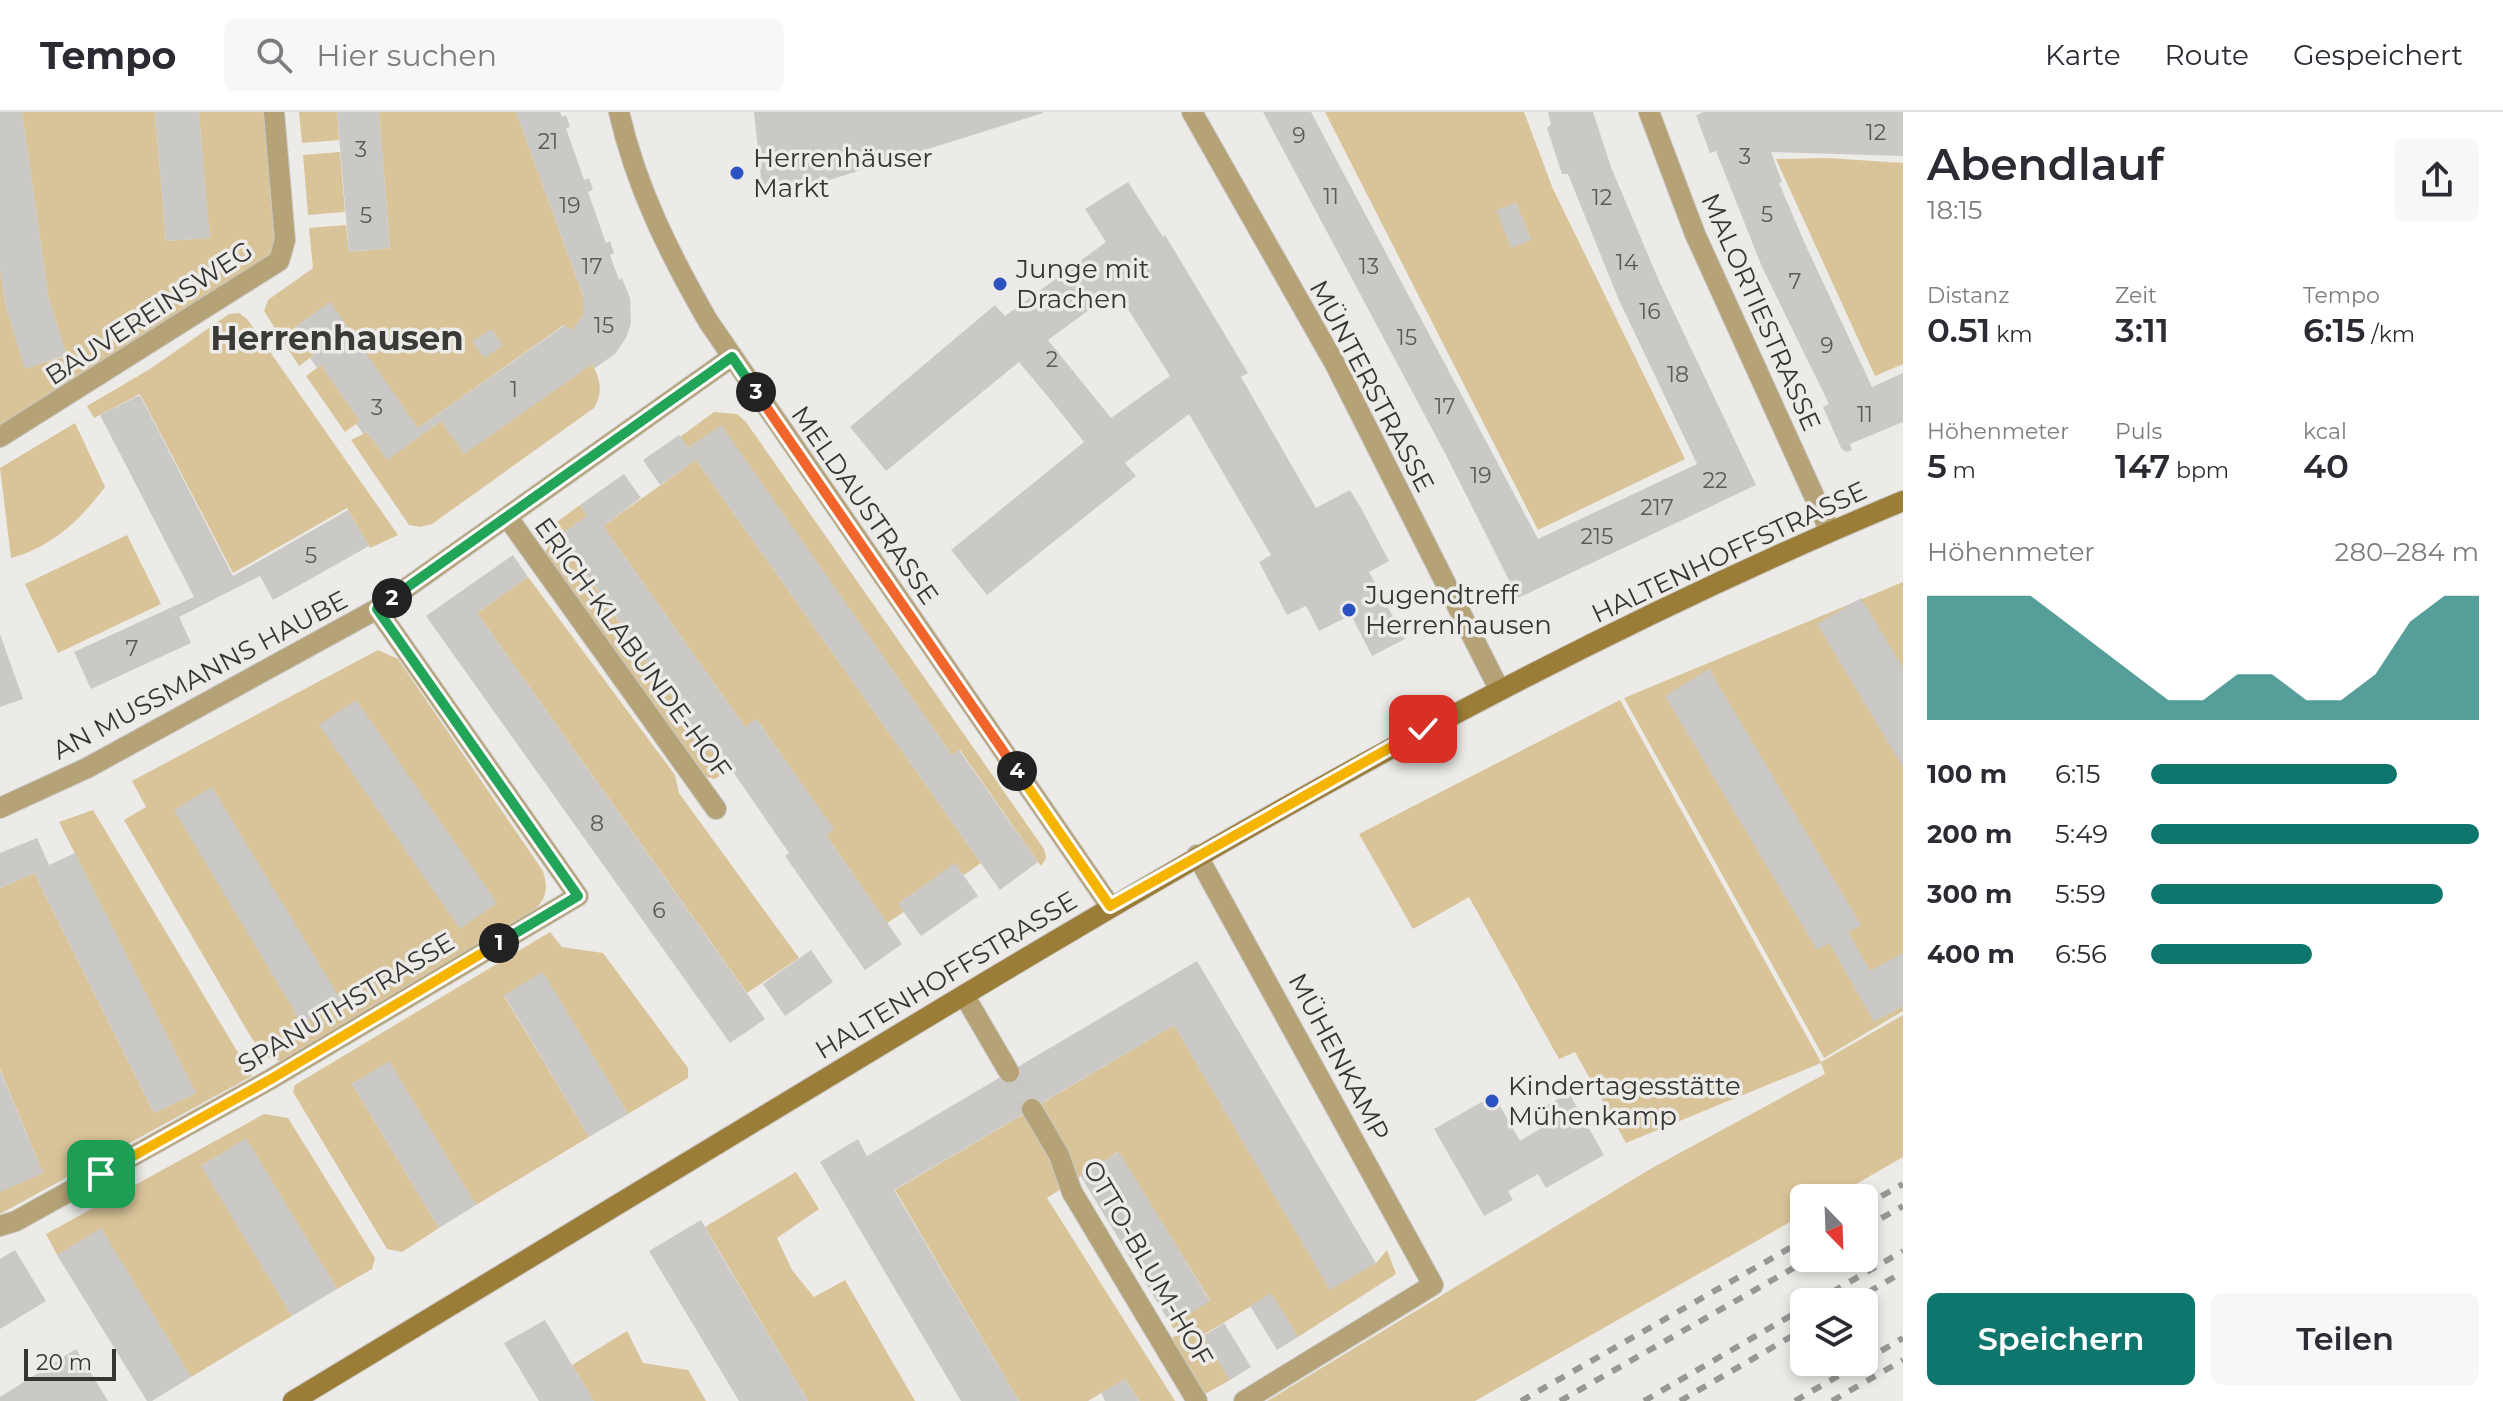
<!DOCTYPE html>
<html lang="de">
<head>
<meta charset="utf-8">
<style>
  body { margin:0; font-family:Montserrat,sans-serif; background:#f7f7f7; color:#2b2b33; height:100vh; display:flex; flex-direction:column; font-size:30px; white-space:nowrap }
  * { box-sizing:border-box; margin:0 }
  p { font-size:26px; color:#7c7c81 }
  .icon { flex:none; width:44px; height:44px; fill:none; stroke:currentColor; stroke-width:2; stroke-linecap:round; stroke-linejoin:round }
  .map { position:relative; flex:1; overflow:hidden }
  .side { display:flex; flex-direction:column; background:#fff; width:600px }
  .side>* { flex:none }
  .needle { width:52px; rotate:157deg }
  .tools { position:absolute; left:1790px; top:1072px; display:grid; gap:16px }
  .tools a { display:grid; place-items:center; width:88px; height:88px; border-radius:12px; background:#fff; box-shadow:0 4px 12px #0003; font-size:40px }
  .scale { position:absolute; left:24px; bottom:20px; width:92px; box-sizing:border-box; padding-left:8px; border:4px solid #363534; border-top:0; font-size:22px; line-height:28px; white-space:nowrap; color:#363534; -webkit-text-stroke:6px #ecebe8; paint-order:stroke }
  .pin { position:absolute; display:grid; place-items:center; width:68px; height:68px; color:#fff; margin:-34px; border-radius:16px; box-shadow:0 4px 12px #0006 }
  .km { position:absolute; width:40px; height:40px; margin:-20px; border-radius:50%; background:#222; color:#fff; font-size:22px; line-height:40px; text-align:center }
  .round { display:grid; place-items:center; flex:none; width:84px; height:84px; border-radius:12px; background:#f7f7f7 }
  .overview { display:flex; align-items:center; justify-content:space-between; height:136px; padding:0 24px }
  h1 { font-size:44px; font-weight:600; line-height:60px }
  .metrics { display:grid; grid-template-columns:repeat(3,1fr); gap:12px; height:136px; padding:8px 24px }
  .metrics div { display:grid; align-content:center }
  .metrics b { font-size:34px; font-weight:600 }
  .metrics small { font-size:22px; font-weight:400 }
  .metrics p { font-size:22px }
  .chart { height:224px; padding:16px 24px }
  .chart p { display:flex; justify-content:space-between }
  .chart svg { width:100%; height:144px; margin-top:8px; fill:#0f766e; opacity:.7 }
  .button { display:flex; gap:16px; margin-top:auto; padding:16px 24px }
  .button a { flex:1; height:92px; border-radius:12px; background:#0f766e; color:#fff; font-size:32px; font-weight:600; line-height:92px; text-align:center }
  .button a+a { background:#f7f7f7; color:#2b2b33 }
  ul { padding:0 24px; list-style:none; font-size:26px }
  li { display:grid; grid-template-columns:128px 96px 1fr; align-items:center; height:60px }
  li i { height:20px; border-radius:10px; background:#0f766e }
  header { display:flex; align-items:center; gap:48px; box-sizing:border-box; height:112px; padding:0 40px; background:#fff; border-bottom:2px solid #e1e1e2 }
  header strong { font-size:38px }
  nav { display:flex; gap:44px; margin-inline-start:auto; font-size:28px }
  .search { width:560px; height:72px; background:#f7f7f7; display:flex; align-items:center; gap:20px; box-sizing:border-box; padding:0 28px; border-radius:12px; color:#7c7c81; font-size:30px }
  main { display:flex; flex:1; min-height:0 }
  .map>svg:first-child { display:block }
  .green { fill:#d9c499; fill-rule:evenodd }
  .building { fill:#cac9c6; fill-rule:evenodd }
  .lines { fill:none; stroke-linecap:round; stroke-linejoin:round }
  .street-tunnel { stroke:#c8c7c4; stroke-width:20; stroke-dasharray:20 10; stroke-linecap:butt }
  .street-casing { stroke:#c8c7c4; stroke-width:22 }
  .secondary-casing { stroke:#c8c7c4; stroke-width:22 }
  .street { stroke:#b6a277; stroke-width:20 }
  .secondary { stroke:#9c7d37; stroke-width:20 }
  .rail { stroke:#989795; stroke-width:6; stroke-dasharray:10 10; stroke-linecap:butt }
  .split-1-casing { stroke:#fff; stroke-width:16 }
  .split-2-casing { stroke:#fff; stroke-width:16 }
  .split-3-casing { stroke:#fff; stroke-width:16 }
  .split-4-casing { stroke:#fff; stroke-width:16 }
  .split-5-casing { stroke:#fff; stroke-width:16 }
  .split-1 { stroke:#f5b400; stroke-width:10 }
  .split-2 { stroke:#22a559; stroke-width:10 }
  .split-3 { stroke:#22a559; stroke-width:10 }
  .split-4 { stroke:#f0652b; stroke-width:10 }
  .split-5 { stroke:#f5b400; stroke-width:10 }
  .poi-dot { fill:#2c52c2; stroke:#ecebe8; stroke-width:3 }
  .labels { text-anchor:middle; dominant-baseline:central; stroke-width:7; stroke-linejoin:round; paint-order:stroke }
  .number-label { font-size:22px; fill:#5b5a58 }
  .poi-label { font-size:26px; fill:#363534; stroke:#ecebe8; text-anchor:start }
  .street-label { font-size:26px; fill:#363534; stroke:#ecebe8 }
  .district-label { font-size:34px; font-weight:bold; fill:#3c3a38; stroke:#ecebe8 }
</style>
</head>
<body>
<header>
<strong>Tempo</strong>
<div class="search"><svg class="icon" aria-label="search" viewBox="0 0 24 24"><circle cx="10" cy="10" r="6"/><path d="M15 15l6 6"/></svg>Hier suchen</div>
<nav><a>Karte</a><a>Route</a><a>Gespeichert</a></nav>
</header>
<main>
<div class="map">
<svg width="1903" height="1289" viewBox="0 0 1903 1289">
  <rect width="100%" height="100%" fill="#ecebe8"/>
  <g class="green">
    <path d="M22,0H155L166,129L209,126L199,0H274L284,139L0,324V156L6,195L25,256L67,244L49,188Z"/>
    <path d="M299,0H337L339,28L302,31Z"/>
    <path d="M379,0H516L585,189L584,202L572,219L564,213L418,316L329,191L295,215L314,243L299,254L264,199L268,188L313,156L309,116L346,113L349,140L390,136Z"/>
    <path d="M1325,0H1524L1553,77L1685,347L1538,418ZM1516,91L1531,128L1511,135L1497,98Z"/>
    <path d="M340,40L345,100L308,103L303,43Z"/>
    <path d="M1828,46L1903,51V252L1875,264L1776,47Z"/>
    <path d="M239,201L247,207L398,423L370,436L347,396L233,461L140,282L94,306L87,294L150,257L229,202Z"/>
    <path d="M592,252C601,268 603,281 594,296L432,412L420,415L409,413L351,328L367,320L387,347L441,309L464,341Z"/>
    <path d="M321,253L360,309L345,320L306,264Z"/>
    <path d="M714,300L737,302L746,310L1044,737L1046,746L1041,754L960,638L952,643L721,314L688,336L680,325Z"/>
    <path d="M75,311L105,375C80,408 52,435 11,446L0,356Z"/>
    <path d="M696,348L981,751L964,763L955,752L899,791L904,800L887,811L826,723L833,717L757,608L745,615L603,414Z"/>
    <path d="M580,393L587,404L559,424L711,640L716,636L731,657L715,667L703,664L542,443L548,436L543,420Z"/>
    <path d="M127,423L161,492L58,541L25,472Z"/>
    <path d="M528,465L675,663L679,681L799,846L747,881L477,501Z"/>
    <path d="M1903,470V899L1824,946L1624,586Z"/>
    <path d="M378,538L398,547L543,759C549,779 546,788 530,802L281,949L268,946L252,927L124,708L146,695L132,669Z"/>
    <path d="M1620,588L1821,950L1903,903V1045L1832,1086H1804V1102L1475,1289H1267L1652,1056L1825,962L1821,951L1626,1031L1575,940L1559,947L1469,785L1413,817L1359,722Z"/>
    <path d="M93,698L252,964L0,1102V1078L43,1061L0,957V776L34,761L154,1001L196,981L59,710Z"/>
    <path d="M550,820L562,835L603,841L688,956V966L628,1002L543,861L504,884L589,1025L476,1093L389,950L352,972L439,1116L402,1140L387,1137L293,980L295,973Z"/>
    <path d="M1174,913L1330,1177L1376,1151L1387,1138L1396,1162L1298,1225L1271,1182L1203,1223L1230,1268L1205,1282L1172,1226L1178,1222L1171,1213L1210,1188L1118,1040L1047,1086L1175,1289H1139L1125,1267L1088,1289H1019L895,1078Z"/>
    <path d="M264,1002L288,1006L375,1146L372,1157L337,1177L246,1027L202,1053L292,1204L191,1265L101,1117L57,1143L46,1122Z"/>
    <path d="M796,1060L819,1097L777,1126L792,1158L814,1185L845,1168L915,1289H808L705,1115Z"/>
    <path d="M627,1219L643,1251L688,1258L706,1289H594L572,1253Z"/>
  </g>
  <g class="building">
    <path d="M0,0H22L49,188L67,243L25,257L6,195L0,156Z"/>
    <path d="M155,0H199L210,126L166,129Z"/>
    <path d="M337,0H379L390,136L349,140Z"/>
    <path d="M516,0H560L562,5L566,3L570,15L566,16L584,68L589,66L593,78L588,80L606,131L610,129L614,141L610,143L619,168L622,166L630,186L631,211L626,226L615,242L595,256L592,252L464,342L441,309L387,348L367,320L363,322L360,317L356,312L360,309L321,253L317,256L310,246L314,243L295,215L330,190L418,316L565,213L572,219L584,202L583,183Z"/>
    <path d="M754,0H1043V1L807,75L762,76Z"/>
    <path d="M1263,0H1311L1538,427L1697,352L1618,186L1568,62H1562L1547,16L1551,12L1548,0H1593L1611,55L1659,169L1756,373L1518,486L1447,345Z"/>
    <path d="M1704,0H1903V44L1771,40L1782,70L1779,71L1806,134L1872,275L1903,261V310L1850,332L1852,338L1846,340L1841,336L1823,295L1829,292L1762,155L1716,39L1710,41L1696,3Z"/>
    <path d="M1128,70L1163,125L1165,123L1248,261L1241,265L1316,396L1350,378L1361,396L1389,449L1369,460L1405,527L1372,544L1351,503L1319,519L1306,494L1287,503L1259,450L1271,443L1189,302L1125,351L1136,364L987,483L951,438L1084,330L1054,292L1019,250L886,359L850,315L995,193L1005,204L1106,130L1085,97ZM1116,178L1170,264L1111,306L1048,228Z"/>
    <path d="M1516,91L1531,128L1511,136L1496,98Z"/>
    <path d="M492,217L503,234L484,246L472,229Z"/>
    <path d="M140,283L233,464L348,398L369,434L273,488L260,464L179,505L191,531L91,577L74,540L194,485L100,303Z"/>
    <path d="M721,313L952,643L959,638L1038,750L1000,778L696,348L660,373L643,348L679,323L688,336Z"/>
    <path d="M624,362L641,386L603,414L745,615L756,607L834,717L826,723L902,832L865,858L785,744L789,741L731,657L716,636L711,640L559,423L587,404L580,393Z"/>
    <path d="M513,443L528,465L477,501L765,907L730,931L426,504Z"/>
    <path d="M1861,486L1903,556V655L1817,512Z"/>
    <path d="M0,522L23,587L0,595Z"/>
    <path d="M1709,557L1861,813L1848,820L1870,859L1903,841V894L1874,910L1829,831L1817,838L1665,584Z"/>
    <path d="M356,588L497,791L460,817L319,613Z"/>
    <path d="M212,675L341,888L302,912L174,698Z"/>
    <path d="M37,726L49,753L75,741L196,981L154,1001L34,761L0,776V741Z"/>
    <path d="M955,751L978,784L921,824L898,792Z"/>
    <path d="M811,838L833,870L785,904L763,872Z"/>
    <path d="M1197,849L1376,1151L1330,1178L1174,913L894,1078L1019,1289H961L820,1050L858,1027L867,1044Z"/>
    <path d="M543,860L628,1002L589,1025L504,883Z"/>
    <path d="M389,949L476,1093L439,1116L352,972Z"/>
    <path d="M0,958L43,1061L0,1080Z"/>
    <path d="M1569,981L1604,1043L1546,1076L1538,1062L1508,1079L1513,1088L1484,1104L1434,1017L1494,983L1520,1029L1548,1012L1540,997Z"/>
    <path d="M246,1026L337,1177L292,1204L201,1054Z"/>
    <path d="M1119,1040L1210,1189L1171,1213L1080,1063Z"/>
    <path d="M701,1108L718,1138L808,1289H739L649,1139Z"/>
    <path d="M101,1116L191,1265L152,1289H147L57,1143Z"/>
    <path d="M15,1138L46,1189L0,1217V1147Z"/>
    <path d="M1271,1181L1298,1225L1277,1238L1250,1194Z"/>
    <path d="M545,1208L572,1253L594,1289H539L504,1231Z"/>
    <path d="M1224,1211L1251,1255L1230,1268L1203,1224Z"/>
    <path d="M76,1237L108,1289H0V1285Z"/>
    <path d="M1125,1267L1139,1289H1105L1101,1281Z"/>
  </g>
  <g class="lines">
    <path class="street-tunnel" d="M1009,960L1032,997"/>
    <g class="street-casing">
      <g id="street">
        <path d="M619,0C636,75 670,143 708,209L1110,794"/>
        <path d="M1192,0L1335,252L1499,577"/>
        <path d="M1649,0L1695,122L1830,419"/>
        <path d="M0,325L279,149L285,128L274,0"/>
        <path d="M508,406L716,697"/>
        <path d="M0,696L87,656L377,497L732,245"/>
        <path d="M1197,743L1433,1173L1244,1289"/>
        <path d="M964,883L1009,960"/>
        <path d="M1032,997L1059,1043L1072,1080L1197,1289"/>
        <path d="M0,1114L16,1109L271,967L578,784L377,497"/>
      </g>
    </g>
    <g class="secondary-casing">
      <path id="secondary" d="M293,1289C494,1167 695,1046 896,924C1225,725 1547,537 1903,389"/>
    </g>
    <use href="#street" class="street"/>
    <use href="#secondary" class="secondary"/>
    <g class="rail">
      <path d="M1864,1094L1903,1072"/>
      <path d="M1864,1116L1903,1094"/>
      <path d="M1815,1190L1903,1139"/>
      <path d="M1851,1190L1903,1160"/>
      <path d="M1864,1249L1903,1226"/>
      <path d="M1521,1289L1804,1128"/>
      <path d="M1560,1289L1811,1146"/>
      <path d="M1644,1289L1804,1196"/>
      <path d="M1680,1289L1804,1217"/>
      <path d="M1795,1289L1862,1250"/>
      <path d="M1832,1289L1903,1248"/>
    </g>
  </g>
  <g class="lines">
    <g class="split-1-casing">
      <path id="split-1" d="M101,1062L271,967L499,831"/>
    </g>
    <g class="split-2-casing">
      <path id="split-2" d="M392,486L377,497L578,784L499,831"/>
    </g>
    <g class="split-3-casing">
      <path id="split-3" d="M392,486L732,245L756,280"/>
    </g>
    <g class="split-4-casing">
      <path id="split-4" d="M756,280L1017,659"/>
    </g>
    <g class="split-5-casing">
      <path id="split-5" d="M1017,659L1110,794L1423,617"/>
    </g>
    <use href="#split-1" class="split-1"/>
    <use href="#split-2" class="split-2"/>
    <use href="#split-3" class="split-3"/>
    <use href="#split-4" class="split-4"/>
    <use href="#split-5" class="split-5"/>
  </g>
  <g class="poi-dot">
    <circle cx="737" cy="61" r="8"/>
    <circle cx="1000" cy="172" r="8"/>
    <circle cx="1349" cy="498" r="8"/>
    <circle cx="1492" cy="989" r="8"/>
  </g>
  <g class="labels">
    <g class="number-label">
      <text x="1876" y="20">12</text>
      <text x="1299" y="23">9</text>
      <text x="548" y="29">21</text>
      <text x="361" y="37">3</text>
      <text x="1745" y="44">3</text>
      <text x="1331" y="84">11</text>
      <text x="1602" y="85">12</text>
      <text x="570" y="93">19</text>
      <text x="1767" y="102">5</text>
      <text x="366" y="103">5</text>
      <text x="1627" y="150">14</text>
      <text x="592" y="154">17</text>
      <text x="1369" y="154">13</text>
      <text x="1795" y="169">7</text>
      <text x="1650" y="199">16</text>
      <text x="604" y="213">15</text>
      <text x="1407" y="225">15</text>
      <text x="1827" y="233">9</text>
      <text x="1052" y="247">2</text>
      <text x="1678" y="262">18</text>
      <text x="514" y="277">1</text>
      <text x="1445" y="294">17</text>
      <text x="377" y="295">3</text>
      <text x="1865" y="302">11</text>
      <text x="1481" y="363">19</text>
      <text x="1715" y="368">22</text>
      <text x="1657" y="395">217</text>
      <text x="1597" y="424">215</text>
      <text x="311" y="443">5</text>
      <text x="132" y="536">7</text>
      <text x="597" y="711">8</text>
      <text x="659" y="798">6</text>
    </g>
    <g class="poi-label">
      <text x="753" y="46">Herrenhäuser<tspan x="753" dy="30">Markt</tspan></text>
      <text x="1016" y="157">Junge mit<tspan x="1016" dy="30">Drachen</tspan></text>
      <text x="1365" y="483">Jugendtreff<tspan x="1365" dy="30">Herrenhausen</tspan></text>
      <text x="1508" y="974">Kindertagesstätte<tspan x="1508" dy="30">Mühenkamp</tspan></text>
    </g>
    <g class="street-label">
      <text transform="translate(1761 200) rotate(66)">MALORTIESTRASSE</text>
      <text transform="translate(149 201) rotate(-33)">BAUVEREINSWEG</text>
      <text transform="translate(1372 274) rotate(62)">MÜNTERSTRASSE</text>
      <text transform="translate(865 393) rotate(55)">MELDAUSTRASSE</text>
      <text transform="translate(1729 440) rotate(-25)">HALTENHOFFSTRASSE</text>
      <text transform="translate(633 536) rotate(54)">ERICH-KLABUNDE-HOF</text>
      <text transform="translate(200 563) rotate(-28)">AN MUSSMANNS HAUBE</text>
      <text transform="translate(946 863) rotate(-31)">HALTENHOFFSTRASSE</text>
      <text transform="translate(346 891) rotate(-31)">SPANUTHSTRASSE</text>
      <text transform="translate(1339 945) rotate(62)">MÜHENKAMP</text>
      <text transform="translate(1148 1151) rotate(60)">OTTO-BLUM-HOF</text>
    </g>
    <g class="district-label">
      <text x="337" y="226">Herrenhausen</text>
    </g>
  </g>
</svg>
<div class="tools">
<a><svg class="needle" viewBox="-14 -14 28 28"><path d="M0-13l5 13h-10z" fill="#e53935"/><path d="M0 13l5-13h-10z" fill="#7c7c81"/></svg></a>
<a><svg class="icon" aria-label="layers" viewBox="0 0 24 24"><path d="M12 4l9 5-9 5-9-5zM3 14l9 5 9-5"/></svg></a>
</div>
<div class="scale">20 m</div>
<div class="pin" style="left:101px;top:1062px;background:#1e9e55"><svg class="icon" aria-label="arrive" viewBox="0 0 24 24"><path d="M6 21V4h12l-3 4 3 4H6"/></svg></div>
<div class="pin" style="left:1423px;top:617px;background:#d93025"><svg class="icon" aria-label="check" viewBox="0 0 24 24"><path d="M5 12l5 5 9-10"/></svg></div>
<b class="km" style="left:499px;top:831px">1</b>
<b class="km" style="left:392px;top:486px">2</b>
<b class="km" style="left:756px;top:280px">3</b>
<b class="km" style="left:1017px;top:659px">4</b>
</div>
<section class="side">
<div class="overview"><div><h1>Abendlauf</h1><p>18:15</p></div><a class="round"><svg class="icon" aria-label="share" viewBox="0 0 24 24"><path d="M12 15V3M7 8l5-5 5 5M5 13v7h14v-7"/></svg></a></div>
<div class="metrics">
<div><p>Distanz</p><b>0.51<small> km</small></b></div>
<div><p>Zeit</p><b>3:11</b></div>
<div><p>Tempo</p><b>6:15<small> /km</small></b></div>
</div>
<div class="metrics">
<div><p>Höhenmeter</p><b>5<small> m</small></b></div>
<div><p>Puls</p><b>147<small> bpm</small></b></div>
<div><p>kcal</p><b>40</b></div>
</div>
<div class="chart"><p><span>Höhenmeter</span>280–284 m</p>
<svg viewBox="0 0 160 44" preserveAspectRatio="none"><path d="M0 44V6L10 6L20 6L30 6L40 14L50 22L60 30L70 38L80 38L90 30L100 30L110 38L120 38L130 30L140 14L150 6L160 6V44z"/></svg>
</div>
<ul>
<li><b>100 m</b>6:15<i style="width:75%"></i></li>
<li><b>200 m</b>5:49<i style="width:100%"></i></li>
<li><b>300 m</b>5:59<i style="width:89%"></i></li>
<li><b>400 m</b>6:56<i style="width:49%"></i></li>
</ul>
<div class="button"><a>Speichern</a><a>Teilen</a></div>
</section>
</main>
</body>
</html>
